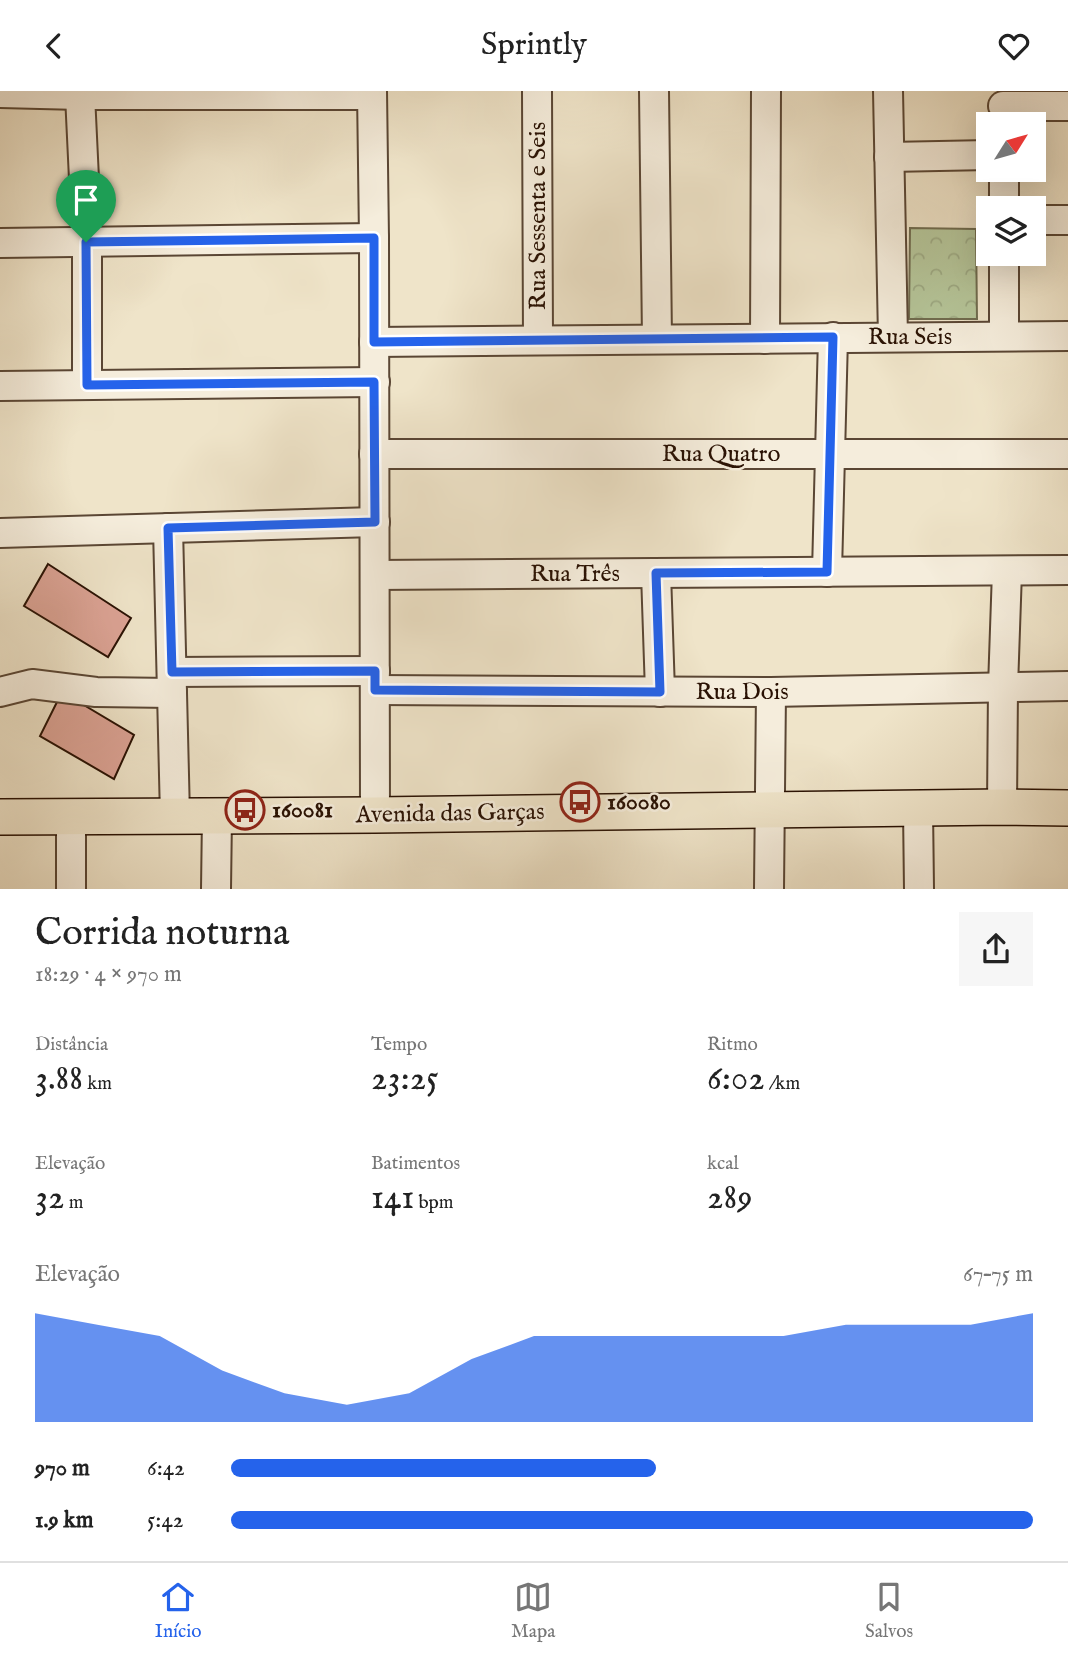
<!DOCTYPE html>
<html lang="pt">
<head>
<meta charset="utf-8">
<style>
  body { margin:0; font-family:"IM FELL English",serif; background:#f6f6f6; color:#222; height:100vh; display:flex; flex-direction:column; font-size:26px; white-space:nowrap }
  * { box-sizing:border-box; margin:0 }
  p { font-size:23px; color:#767676 }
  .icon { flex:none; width:38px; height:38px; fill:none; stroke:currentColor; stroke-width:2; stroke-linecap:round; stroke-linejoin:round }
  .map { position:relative; height:798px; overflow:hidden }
  .details { display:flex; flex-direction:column; background:#fff; flex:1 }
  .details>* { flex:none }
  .needle { width:46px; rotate:53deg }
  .buttons { position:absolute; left:976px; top:21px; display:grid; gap:14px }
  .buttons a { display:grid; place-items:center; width:70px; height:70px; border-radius:0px; background:#fff; box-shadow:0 7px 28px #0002; font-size:35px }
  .pin { position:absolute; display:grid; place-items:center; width:60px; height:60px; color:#fff; margin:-72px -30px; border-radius:50% 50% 50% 0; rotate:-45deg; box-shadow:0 0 7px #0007 }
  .pin .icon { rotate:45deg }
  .round { display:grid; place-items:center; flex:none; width:74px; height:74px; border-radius:0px; background:#f6f6f6 }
  .head { display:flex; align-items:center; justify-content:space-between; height:119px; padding:0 35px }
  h1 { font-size:38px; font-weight:600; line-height:52px }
  .stats { display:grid; grid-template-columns:repeat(3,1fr); gap:10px; height:119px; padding:7px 35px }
  .stats div { display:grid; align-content:center }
  .stats b { font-size:35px; font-weight:600 }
  .stats small { font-size:19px; font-weight:400 }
  .stats p { font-size:19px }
  .chart { height:196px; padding:14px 35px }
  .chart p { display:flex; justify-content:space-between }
  .chart svg { width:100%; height:126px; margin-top:7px; fill:#2563eb; opacity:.7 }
  ul { padding:0 35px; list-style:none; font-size:23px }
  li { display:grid; grid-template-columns:112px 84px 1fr; align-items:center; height:52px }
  li i { height:18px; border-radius:9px; background:#2563eb }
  header { display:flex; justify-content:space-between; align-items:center; height:91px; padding:0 35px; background:#fff; font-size:32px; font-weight:600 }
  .tabs { display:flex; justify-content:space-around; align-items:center; height:98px; border-top:2px solid #e0e0e0; background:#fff; font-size:19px; color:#767676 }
  .tabs a { display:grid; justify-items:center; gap:4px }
  .tabs .current { color:#2563eb }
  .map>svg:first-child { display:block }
  .park { fill:url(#park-crowns); stroke:#6f6b4e; stroke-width:2 }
  .building { fill:#dca395; stroke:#291103; stroke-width:2 }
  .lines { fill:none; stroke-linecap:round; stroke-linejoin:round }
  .minor-casing { stroke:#5a4634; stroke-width:32 }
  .major-casing { stroke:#291103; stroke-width:38 }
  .minor { stroke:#f5eddc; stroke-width:28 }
  .major { stroke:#efe4c9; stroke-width:35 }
  .route-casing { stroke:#fff; stroke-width:14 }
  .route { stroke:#2563eb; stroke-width:9 }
  .labels { text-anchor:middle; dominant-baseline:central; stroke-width:5; stroke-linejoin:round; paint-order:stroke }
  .street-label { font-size:24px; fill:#291103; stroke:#f5eddc }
  .poi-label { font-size:24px; font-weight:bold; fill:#291103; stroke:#f5eddc; text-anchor:start }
</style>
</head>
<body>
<header><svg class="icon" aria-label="back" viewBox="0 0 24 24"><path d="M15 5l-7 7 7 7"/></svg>Sprintly<svg class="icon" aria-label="heart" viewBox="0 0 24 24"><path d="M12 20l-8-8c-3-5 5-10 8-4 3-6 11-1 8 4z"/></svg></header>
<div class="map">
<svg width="1068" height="798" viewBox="0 0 1068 798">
  <defs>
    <pattern id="park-crowns" width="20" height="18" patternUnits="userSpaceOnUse" patternTransform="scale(1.75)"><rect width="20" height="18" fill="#b5c599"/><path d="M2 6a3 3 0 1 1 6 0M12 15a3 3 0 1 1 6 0" fill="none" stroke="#9ca882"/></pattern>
  </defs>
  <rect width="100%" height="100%" fill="#efe4c9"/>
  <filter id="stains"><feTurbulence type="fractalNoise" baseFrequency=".00286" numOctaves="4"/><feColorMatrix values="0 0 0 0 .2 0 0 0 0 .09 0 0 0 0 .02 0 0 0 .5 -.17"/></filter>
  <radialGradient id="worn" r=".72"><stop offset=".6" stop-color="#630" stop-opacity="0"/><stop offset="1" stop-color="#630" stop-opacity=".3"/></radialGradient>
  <path class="park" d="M910,137L976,138L977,228H909Z"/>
  <g class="building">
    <path d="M48,473L131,527L108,566L24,515Z"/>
    <path d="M62,601L134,644L114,688L40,645Z"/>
  </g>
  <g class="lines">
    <g class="minor-casing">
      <g id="minor">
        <path d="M372,0L374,147L375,724"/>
        <path d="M537,0L538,249"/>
        <path d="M654,0L657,248"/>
        <path d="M888,0L893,246"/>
        <path d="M0,2L80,4H372"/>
        <path d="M80,4L87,151V294"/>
        <path d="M1003,15H1068"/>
        <path d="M889,66L989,64"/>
        <path d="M1004,79V117"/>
        <path d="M1034,129H1068"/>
        <path d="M0,152L374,147"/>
        <path d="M1004,163V245"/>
        <path d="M765,248L766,0"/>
        <path d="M374,251L1068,245"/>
        <path d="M0,295L375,291"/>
        <path d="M374,363H1068"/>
        <path d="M168,437L175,725"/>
        <path d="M0,442L375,431"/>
        <path d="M827,481L833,246"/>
        <path d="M656,482L660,601"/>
        <path d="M375,484L1068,479"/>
        <path d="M172,581L375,580"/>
        <path d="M375,599L771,601L1068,595"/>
        <path d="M0,601L32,593L96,601L172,602"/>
        <path d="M1002,716L1003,596L1007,480"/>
        <path d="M918,718L919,798"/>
        <path d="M71,798V725"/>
        <path d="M216,798L217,725"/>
        <path d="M769,798L771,601"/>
      </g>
    </g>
    <g class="major-casing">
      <path id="major" d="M0,726L375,724L1002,716L1068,717"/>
    </g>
    <use href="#minor" class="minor"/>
    <use href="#major" class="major"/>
  </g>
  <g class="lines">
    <g class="route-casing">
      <path id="route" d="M374,147V251L833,246L827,481L656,482L660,601L375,599V580L172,581L168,437L375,431L374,291L87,294L86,151Z"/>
    </g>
    <use href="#route" class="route"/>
  </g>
  <defs>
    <g id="bus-ring" transform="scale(2.0125)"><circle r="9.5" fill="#f5eddc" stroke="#8f2418" stroke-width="1.5"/><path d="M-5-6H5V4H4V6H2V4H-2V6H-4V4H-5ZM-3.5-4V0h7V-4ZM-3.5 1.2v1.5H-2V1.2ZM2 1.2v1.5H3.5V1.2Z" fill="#8f2418"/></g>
  </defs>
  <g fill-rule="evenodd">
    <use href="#bus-ring" x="580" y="711"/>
    <use href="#bus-ring" x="245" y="719"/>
  </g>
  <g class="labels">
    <g class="street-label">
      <text transform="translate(538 125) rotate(-90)">Rua Sessenta e Seis</text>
      <text x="910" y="246">Rua Seis</text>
      <text x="721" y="363">Rua Quatro</text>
      <text x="575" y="483">Rua Três</text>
      <text x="742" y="601">Rua Dois</text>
      <text transform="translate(450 723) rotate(-1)">Avenida das Garças</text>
    </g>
    <g class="poi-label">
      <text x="607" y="711">160080</text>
      <text x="272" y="719">160081</text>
    </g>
  </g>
  <rect width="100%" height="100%" filter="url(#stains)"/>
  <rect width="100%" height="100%" fill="url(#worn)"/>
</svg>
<div class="buttons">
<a><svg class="needle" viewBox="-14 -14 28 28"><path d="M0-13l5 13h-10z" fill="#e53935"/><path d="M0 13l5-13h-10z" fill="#767676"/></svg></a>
<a><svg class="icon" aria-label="layers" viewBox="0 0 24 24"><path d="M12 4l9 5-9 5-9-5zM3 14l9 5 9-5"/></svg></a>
</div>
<div class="pin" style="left:86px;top:151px;background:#1e9e55"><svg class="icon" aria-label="arrive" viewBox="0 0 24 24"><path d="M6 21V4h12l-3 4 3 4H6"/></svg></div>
</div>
<section class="details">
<div class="head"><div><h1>Corrida noturna</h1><p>18:29 · 4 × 970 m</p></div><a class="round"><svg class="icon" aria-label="share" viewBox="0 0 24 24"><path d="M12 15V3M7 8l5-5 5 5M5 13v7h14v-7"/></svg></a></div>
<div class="stats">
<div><p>Distância</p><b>3.88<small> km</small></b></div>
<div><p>Tempo</p><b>23:25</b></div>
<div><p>Ritmo</p><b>6:02<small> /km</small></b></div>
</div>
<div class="stats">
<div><p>Elevação</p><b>32<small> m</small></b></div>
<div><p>Batimentos</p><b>141<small> bpm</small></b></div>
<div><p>kcal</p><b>289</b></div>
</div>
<div class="chart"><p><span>Elevação</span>67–75 m</p>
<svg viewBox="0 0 160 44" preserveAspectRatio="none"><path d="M0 44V6L10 10L20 14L30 26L40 34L50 38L60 34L70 22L80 14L90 14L100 14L110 14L120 14L130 10L140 10L150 10L160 6V44z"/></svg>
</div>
<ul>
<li><b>970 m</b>6:42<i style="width:53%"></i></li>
<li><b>1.9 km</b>5:42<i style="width:100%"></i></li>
</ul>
</section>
<nav class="tabs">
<a class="current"><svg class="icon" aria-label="home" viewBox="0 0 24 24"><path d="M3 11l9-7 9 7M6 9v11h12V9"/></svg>Início</a>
<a><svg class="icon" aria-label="map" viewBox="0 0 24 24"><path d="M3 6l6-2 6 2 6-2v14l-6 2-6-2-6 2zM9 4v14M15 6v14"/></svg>Mapa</a>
<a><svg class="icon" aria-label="saved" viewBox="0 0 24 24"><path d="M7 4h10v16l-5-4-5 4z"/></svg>Salvos</a>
</nav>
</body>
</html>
